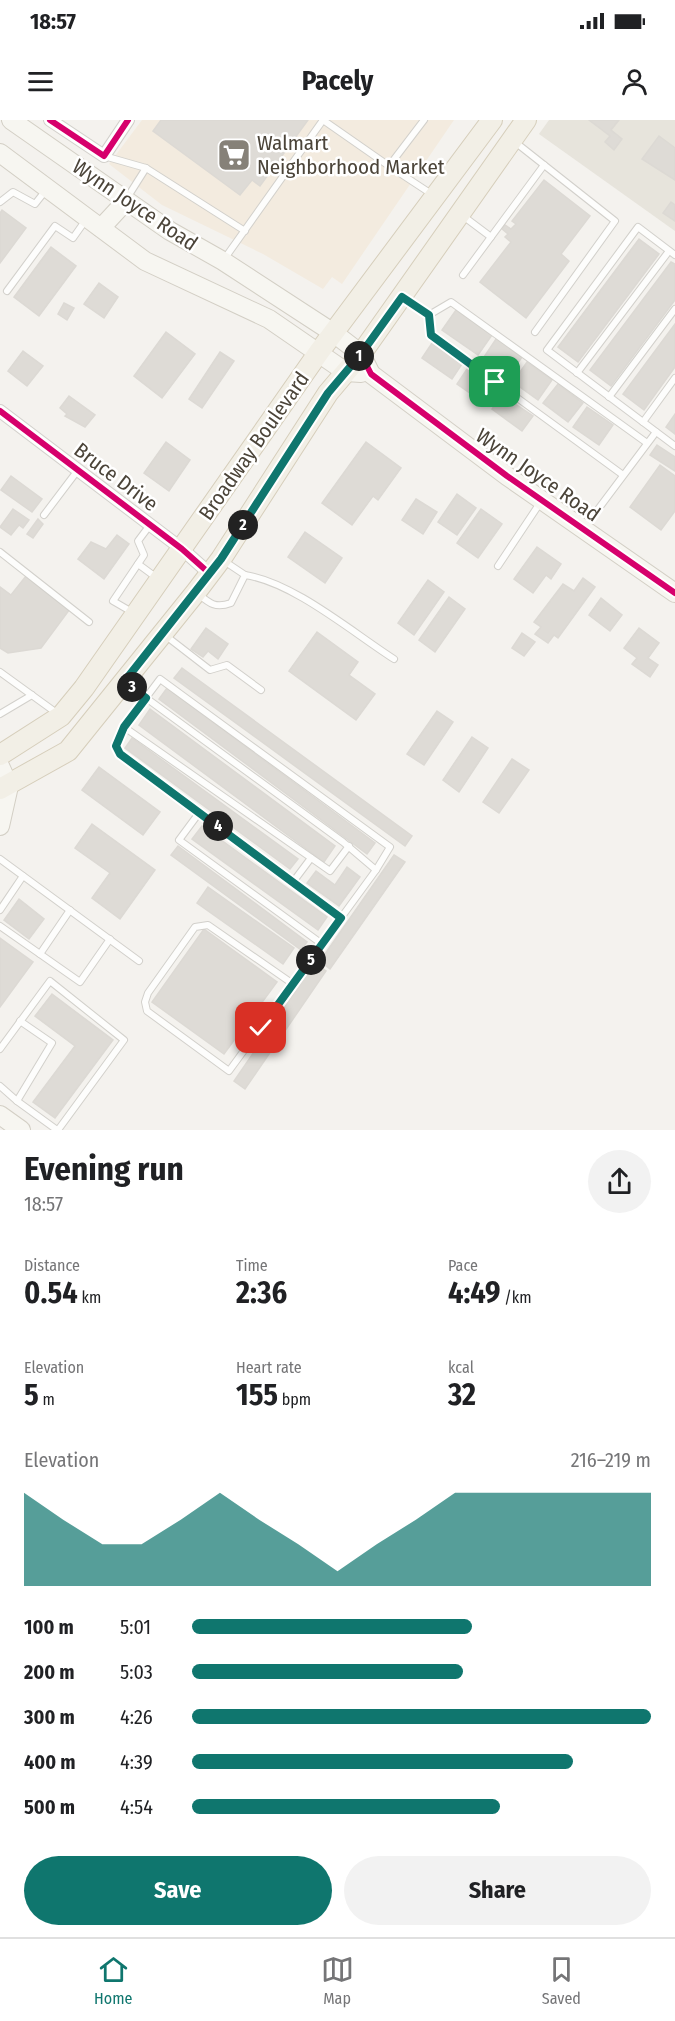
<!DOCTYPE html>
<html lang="en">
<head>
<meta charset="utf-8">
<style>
  body { margin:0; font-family:"Fira Sans Condensed",sans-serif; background:#f2f2f2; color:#202124; height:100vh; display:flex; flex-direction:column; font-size:22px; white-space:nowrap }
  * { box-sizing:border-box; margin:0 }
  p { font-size:20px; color:#757577 }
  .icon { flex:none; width:33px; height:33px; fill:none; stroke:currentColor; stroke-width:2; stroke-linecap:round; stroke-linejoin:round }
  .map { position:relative; height:1010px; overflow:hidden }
  .sheet { display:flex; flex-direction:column; background:#fff; flex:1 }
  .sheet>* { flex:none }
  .pin { position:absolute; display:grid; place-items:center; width:51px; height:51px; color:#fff; margin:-26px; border-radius:12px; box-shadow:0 3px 9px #0006 }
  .km { position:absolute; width:30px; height:30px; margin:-15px; border-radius:50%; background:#222; color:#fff; font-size:16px; line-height:30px; text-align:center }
  .round { display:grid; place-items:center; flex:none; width:63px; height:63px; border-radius:32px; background:#f2f2f2 }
  .summary { display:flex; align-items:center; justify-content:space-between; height:102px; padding:0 24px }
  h1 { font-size:33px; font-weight:700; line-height:45px }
  .figures { display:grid; grid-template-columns:repeat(3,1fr); gap:9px; height:102px; padding:6px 24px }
  .figures div { display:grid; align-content:center }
  .figures b { font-size:30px; font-weight:700 }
  .figures small { font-size:16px; font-weight:400 }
  .figures p { font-size:16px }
  .chart { height:168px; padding:12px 24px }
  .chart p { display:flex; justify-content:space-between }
  .chart svg { width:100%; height:108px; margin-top:6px; fill:#0f766e; opacity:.7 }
  .button { display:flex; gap:12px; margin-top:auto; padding:12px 24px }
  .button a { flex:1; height:69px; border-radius:36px; background:#0f766e; color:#fff; font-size:24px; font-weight:700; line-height:69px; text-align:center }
  .button a+a { background:#f2f2f2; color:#202124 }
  ul { padding:0 24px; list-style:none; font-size:20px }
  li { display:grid; grid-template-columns:96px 72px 1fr; align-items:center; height:45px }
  li i { height:15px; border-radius:8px; background:#0f766e }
  .status { display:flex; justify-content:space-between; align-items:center; height:42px; padding:0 30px; background:#fff; direction:ltr }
  .status svg { height:16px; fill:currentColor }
  header { display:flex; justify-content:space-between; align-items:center; height:78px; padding:0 24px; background:#fff; font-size:27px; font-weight:700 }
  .tabs { display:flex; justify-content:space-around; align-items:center; height:84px; border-top:2px solid #e0e0e0; background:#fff; font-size:16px; color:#757577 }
  .tabs a { display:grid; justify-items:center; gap:3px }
  .tabs .current { color:#0f766e }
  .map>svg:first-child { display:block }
  .residential { fill:#e7e4dc }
  .commercial { fill:#f3ebdf }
  .building { fill:#dedbd6; stroke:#dcd9d4; stroke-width:1.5 }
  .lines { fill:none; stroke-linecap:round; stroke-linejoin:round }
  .lane-casing { stroke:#d2d0cb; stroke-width:8 }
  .street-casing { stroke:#d2d0cb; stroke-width:14 }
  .secondary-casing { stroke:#d3cfc5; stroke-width:20 }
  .primary-casing { stroke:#d6cebb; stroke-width:22 }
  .lane { stroke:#fdfdfc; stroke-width:6 }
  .street { stroke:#fdfdfc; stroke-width:12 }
  .secondary { stroke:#f7f6f1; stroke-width:18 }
  .primary { stroke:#f2efe6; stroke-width:20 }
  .cycleway-casing { stroke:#fff; stroke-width:10 }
  .cycleway { stroke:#d6006c; stroke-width:6 }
  .route-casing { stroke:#fff; stroke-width:12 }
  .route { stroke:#0f766e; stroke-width:8 }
  .labels { text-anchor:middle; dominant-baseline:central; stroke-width:5; stroke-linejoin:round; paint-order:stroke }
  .poi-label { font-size:21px; fill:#4b4439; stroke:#fff; text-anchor:start }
  .street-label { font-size:21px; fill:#4b4439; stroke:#fff }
</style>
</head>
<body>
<div class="status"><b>18:57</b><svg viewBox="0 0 49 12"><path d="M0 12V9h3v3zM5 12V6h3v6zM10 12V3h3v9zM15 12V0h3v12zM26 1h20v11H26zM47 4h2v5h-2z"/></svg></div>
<header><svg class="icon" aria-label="menu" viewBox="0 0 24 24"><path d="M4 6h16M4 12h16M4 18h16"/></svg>Pacely<svg class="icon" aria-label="person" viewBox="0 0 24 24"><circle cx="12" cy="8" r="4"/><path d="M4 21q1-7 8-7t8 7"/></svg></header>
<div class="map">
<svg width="675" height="1010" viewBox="0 0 675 1010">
  <rect width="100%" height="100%" fill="#f4f2ee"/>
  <path class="residential" d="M549,0H675V111L539,14Z"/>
  <path class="commercial" d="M142,0H454L342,164L332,157L323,169L263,134L162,85L109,44Z"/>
  <g class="building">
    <path d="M161,0H308L260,66L252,60L240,75L153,11Z"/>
    <path d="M589,0H619L611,10L622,19L614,30L605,22L610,16Z"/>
    <path d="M659,16L675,28V60L642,39Z"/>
    <path d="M544,60L590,96L561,134L569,141L526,198L480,162L511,122L505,117L508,114L502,109L505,105L511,109L516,104L512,101Z"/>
    <path d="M671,82L675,85V101L663,93Z"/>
    <path d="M2,90L26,108L0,143V93Z"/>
    <path d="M639,119L659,134L578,242L558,227Z"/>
    <path d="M51,127L76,146L39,196L14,177Z"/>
    <path d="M671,142L675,144V180L611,266L590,250Z"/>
    <path d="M99,163L118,177L104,198L84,184Z"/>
    <path d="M64,183L74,188L67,200L58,194Z"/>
    <path d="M456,190L492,215L478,235L442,210Z"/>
    <path d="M675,204V247L644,290L623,274Z"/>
    <path d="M166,212L195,234L162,278L134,256Z"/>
    <path d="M496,219L522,237L508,258L482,240Z"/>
    <path d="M432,223L462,244L452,259L422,238Z"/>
    <path d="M23,231L43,246L27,266L8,251Z"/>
    <path d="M220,232L234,241L202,288L189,279Z"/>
    <path d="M527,242L552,260L538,280L513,262Z"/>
    <path d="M467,249L498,270L487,285L457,264Z"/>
    <path d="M558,264L583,283L568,302L543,283Z"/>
    <path d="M502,275L533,296L522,311L492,289Z"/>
    <path d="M69,276L95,295L85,307L65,296L67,294L60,288Z"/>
    <path d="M587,287L613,305L599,325L573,307Z"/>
    <path d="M675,294V314L666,307Z"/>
    <path d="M166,322L190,340L169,371L144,353Z"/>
    <path d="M366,322L401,348L378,380L373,376L352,405L322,383Z"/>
    <path d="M657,325L675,337V351L650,335Z"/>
    <path d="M660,345L675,356V391L661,410L630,387Z"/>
    <path d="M11,356L42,379L32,392L1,370Z"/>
    <path d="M457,374L476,388L457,415L438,402Z"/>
    <path d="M416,379L437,392L423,414L402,400Z"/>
    <path d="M13,389L29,400L23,408L19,405L11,415L0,407Z"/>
    <path d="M481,389L502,404L478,438L457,423Z"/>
    <path d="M38,399L43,404L33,418L27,414Z"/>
    <path d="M305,412L342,438L325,463L288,437Z"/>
    <path d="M117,415L129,424L104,459L78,439L91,422L106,429Z"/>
    <path d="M537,427L561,444L551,459L546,455L533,473L514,459Z"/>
    <path d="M26,456L70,489L41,528L8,533L0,528V467L11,475Z"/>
    <path d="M583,458L595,467L558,518L554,515L548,523L535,514L541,507L534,502L563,464L574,471Z"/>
    <path d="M428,460L444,472L414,515L398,503Z"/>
    <path d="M449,477L465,489L435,532L419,520Z"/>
    <path d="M601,478L622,495L610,511L589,495Z"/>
    <path d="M206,508L228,524L218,539L208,531L203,537L191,529Z"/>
    <path d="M639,508L659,523L648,538L658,545L650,557L632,544L637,538L624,528Z"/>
    <path d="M317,512L358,542L349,555L375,574L356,600L289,551Z"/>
    <path d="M522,513L535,522L524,536L512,528Z"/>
    <path d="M182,548L412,716L405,726L174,558Z"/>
    <path d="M167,568L375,723L367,734L159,579Z"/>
    <path d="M150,589L335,726L324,742L139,605Z"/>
    <path d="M437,591L453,602L424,645L407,634Z"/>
    <path d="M472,617L488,628L459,672L443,660Z"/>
    <path d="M132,618L298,739L290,749L125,628Z"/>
    <path d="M512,639L529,650L499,693L483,682Z"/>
    <path d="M99,647L160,692L143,715L82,670Z"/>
    <path d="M92,704L155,750L120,799L92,778L110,753L75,728Z"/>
    <path d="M202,706L327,797L318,810L192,719Z"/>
    <path d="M178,726L307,822L301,830L171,735Z"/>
    <path d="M394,735L405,742L330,849L320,841Z"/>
    <path d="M347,747L360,757L339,786L307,763L316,751L335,765Z"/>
    <path d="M208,767L294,828L283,844L197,783Z"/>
    <path d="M19,779L44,799L29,819L4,800Z"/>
    <path d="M204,809L277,862L224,934L152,882Z"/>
    <path d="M0,818L33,842L0,887Z"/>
    <path d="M315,843L326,851L245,969L234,961Z"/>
    <path d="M52,874L113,920L55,998L33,982L75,926L35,896Z"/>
  </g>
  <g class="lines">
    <g class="lane-casing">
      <g id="lane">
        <path d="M323,0L389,46"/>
        <path d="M424,0L389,46L433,75"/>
        <path d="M515,22L615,101L535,212"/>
        <path d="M104,36L146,48"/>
        <path d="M127,78L146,48L245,111"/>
        <path d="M0,82L13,72L35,84L46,70"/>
        <path d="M463,96L491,117"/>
        <path d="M675,135L638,107L547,230L675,326"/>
        <path d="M225,138L323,0"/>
        <path d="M463,155L544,45"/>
        <path d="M7,171L55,106L73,118L85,101"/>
        <path d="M405,179L429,195L431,215L623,355"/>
        <path d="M429,195L451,182L647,323"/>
        <path d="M577,253L669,131"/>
        <path d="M609,277L675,189"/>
        <path d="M643,302L675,258"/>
        <path d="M44,395L78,350"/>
        <path d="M584,408L656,312"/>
        <path d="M0,432L89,502"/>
        <path d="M138,444L157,458"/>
        <path d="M498,446L540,383"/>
        <path d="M245,455C293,462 352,512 394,539"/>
        <path d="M197,473C209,483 215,489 231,483L245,455L224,441"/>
        <path d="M132,492L113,481L144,435L138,421L150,405"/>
        <path d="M166,516L210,550L227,545L261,570"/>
        <path d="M0,552L58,594"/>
        <path d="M127,564L343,722L376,750L229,951L147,891L145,882L148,873L195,807L208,805L293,864"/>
        <path d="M0,594L32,575"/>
        <path d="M124,607L116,626L120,635L341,798"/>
        <path d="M199,693L179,720L322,824"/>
        <path d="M349,726L330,751L124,607L160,559L390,727L376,750"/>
        <path d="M0,739L139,841"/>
        <path d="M293,762L311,738"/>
        <path d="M0,790L23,756"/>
        <path d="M0,806L80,862L110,819"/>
        <path d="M40,834L70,790"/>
        <path d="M20,901L52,923L17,981L57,1010"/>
        <path d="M0,929L50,861L124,920L58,1010"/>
        <path d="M0,966L17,981"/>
      </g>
    </g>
    <g class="street-casing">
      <g id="street">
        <path d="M50,0L104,36L128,0"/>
        <path d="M0,291L182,429L209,453"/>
      </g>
    </g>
    <g class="secondary-casing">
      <g id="secondary">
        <path d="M11,0L170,111L223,141L335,214L361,234L371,254L507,356L675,473"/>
        <path d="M0,33L145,141L269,199L346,252L361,253"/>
        <path d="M101,108L125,82"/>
        <path d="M0,646L9,666L0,706"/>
        <path d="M0,995L21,1010"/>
      </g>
    </g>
    <g class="primary-casing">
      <g id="primary">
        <path d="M0,635L61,596L84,568L319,232L492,0"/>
        <path d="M0,669L68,631L196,472L221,439L328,273L361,234L526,0"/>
      </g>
    </g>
    <use href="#lane" class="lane"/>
    <use href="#street" class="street"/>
    <use href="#secondary" class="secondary"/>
    <use href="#primary" class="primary"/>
    <g class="cycleway-casing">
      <g id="cycleway">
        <path d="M50,0L104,36L128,0"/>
        <path d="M361,234L371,254L507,356L675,473"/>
        <path d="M0,291L182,429L209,453"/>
      </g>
    </g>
    <use href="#cycleway" class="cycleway"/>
  </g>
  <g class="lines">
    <g class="route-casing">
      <path id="route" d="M261,908L341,798L120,634L116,626L124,607L146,578L124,562L221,439L328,273L361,234L402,177L429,195L431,215L495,262"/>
    </g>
    <use href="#route" class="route"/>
  </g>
  <defs>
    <g id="supermarket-square" transform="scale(1.725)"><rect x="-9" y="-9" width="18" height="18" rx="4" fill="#868178" stroke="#fff"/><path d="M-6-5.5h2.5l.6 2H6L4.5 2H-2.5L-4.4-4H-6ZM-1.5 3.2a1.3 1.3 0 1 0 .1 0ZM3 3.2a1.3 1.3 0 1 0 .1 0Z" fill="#fff"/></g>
  </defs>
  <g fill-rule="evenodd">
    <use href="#supermarket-square" x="234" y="35"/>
  </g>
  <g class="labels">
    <g class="poi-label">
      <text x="257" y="23">Walmart<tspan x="257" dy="24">Neighborhood Market</tspan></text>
    </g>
    <g class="street-label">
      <text transform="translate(135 85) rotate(34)">Wynn Joyce Road</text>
      <text transform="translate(254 326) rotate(-55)">Broadway Boulevard</text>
      <text transform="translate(538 355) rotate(35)">Wynn Joyce Road</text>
      <text transform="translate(116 357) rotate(37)">Bruce Drive</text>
    </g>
  </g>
</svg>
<div class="pin" style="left:495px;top:262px;background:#1e9e55"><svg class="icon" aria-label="arrive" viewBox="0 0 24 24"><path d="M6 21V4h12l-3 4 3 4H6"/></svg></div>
<div class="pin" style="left:261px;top:908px;background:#d93025"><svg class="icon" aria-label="check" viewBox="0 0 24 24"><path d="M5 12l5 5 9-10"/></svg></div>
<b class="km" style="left:359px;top:236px">1</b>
<b class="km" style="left:243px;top:405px">2</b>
<b class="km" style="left:132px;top:567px">3</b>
<b class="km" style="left:218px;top:706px">4</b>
<b class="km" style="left:311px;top:840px">5</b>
</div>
<section class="sheet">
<div class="summary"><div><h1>Evening run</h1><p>18:57</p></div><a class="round"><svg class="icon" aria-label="share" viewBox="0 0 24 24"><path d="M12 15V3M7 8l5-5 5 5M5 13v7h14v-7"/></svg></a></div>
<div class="figures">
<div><p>Distance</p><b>0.54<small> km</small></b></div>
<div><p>Time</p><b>2:36</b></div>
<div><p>Pace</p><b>4:49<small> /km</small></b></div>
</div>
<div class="figures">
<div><p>Elevation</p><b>5<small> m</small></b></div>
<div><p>Heart rate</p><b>155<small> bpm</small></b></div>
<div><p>kcal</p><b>32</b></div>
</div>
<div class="chart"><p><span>Elevation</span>216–219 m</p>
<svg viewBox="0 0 160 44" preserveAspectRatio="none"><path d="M0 44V6L10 17L20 27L30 27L40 17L50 6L60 17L70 27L80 38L90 27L100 17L110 6L120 6L130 6L140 6L150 6L160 6V44z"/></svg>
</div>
<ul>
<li><b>100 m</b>5:01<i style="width:61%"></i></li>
<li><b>200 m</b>5:03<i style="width:59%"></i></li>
<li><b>300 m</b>4:26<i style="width:100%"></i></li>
<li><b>400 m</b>4:39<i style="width:83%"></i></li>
<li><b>500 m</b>4:54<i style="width:67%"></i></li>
</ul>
<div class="button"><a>Save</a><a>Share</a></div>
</section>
<nav class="tabs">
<a class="current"><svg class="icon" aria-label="home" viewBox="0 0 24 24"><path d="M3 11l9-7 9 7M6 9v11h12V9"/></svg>Home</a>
<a><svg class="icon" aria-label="map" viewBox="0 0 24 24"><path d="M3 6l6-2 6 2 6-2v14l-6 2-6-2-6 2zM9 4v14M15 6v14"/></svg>Map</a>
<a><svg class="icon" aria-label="saved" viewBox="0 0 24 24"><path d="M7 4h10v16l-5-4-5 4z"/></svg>Saved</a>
</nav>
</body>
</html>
